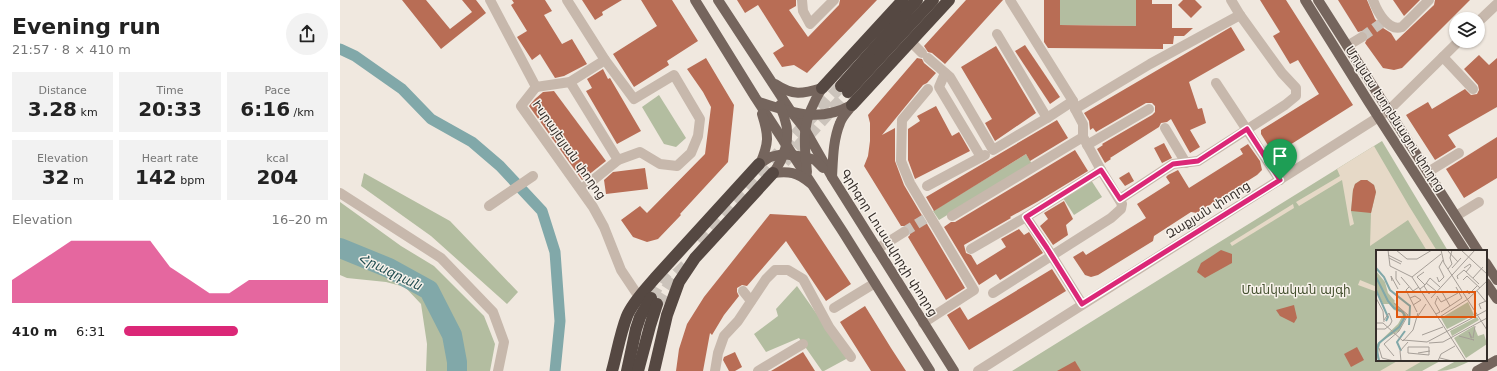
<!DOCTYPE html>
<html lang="en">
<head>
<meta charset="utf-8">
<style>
  body { margin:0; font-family:"DejaVu Sans","Noto Sans Armenian",sans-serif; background:#f2f2f2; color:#222; height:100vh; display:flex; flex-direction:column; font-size:15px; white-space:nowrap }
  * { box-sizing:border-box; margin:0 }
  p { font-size:13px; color:#767676 }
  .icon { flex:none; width:22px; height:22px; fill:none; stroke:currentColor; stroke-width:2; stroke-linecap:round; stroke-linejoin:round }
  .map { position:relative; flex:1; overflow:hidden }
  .drawer { display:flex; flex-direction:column; background:#fff; width:340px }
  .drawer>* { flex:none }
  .controls { position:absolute; left:1109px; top:12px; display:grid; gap:8px }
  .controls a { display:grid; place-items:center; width:36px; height:36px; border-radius:50%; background:#fff; box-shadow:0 1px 3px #0004; font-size:20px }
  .pin { position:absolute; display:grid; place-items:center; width:34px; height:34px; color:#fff; margin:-41px -17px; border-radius:50% 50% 50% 0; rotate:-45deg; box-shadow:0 0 4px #0007 }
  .pin .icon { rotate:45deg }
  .round { display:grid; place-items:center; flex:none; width:42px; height:42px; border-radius:21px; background:#f2f2f2 }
  .head { display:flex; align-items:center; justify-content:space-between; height:68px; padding:0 12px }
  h1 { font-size:22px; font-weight:700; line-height:30px }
  .metrics { display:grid; grid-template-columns:repeat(3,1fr); gap:6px; height:68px; padding:4px 12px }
  .metrics div { display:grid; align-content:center; border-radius:0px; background:#f2f2f2; text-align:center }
  .metrics b { font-size:20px; font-weight:700 }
  .metrics small { font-size:11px; font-weight:400 }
  .metrics p { font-size:11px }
  .chart { height:112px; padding:8px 12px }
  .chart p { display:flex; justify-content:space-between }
  .chart svg { width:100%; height:72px; margin-top:4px; fill:#db2777; opacity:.7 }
  ul { padding:0 12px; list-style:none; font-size:13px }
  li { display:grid; grid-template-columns:64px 48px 1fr; align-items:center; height:30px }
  li i { height:10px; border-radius:5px; background:#db2777 }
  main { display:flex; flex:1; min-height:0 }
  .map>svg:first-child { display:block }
  .green { fill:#b3bda0 }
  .plaza { fill:#e6d9c7 }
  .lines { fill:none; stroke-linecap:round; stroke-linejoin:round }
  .canal { stroke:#81a8a9; stroke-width:11 }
  .river { stroke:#81a8a9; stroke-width:20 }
  .building { fill:#b86d55 }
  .minor-tunnel { stroke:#cbc3bb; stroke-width:10; stroke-dasharray:10 5; stroke-linecap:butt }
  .highway-tunnel { stroke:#cbc3bb; stroke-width:12; stroke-dasharray:12 6; stroke-linecap:butt }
  .minor { stroke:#c7b8ac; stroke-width:10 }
  .major { stroke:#75655d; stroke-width:10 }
  .highway { stroke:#554842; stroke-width:12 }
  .route-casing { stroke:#fff; stroke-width:8 }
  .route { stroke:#db2777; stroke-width:5 }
  .labels { text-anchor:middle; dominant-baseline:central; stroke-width:3; stroke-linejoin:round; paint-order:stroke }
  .street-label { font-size:12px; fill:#352e2a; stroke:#f8f2eb }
  .park-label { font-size:12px; fill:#455130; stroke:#f8f2eb }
  .water-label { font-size:13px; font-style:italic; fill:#244f52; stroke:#f8f2eb }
  .inset-river { fill:none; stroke:#81a8a9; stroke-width:2 }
  .inset-road { fill:none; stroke:#a59e97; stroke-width:1 }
  .view { fill:#df570e; fill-opacity:0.15; stroke:#df570e; stroke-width:2 }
  .inset-edge { fill:none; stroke:#352e2a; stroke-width:2 }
</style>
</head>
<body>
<main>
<section class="drawer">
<div class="head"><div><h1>Evening run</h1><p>21:57 · 8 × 410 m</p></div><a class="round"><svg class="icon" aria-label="share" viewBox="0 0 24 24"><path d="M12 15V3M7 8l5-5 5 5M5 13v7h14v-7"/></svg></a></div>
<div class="metrics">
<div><p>Distance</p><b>3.28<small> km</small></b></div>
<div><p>Time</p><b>20:33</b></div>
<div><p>Pace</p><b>6:16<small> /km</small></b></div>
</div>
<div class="metrics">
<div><p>Elevation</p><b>32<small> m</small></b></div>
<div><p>Heart rate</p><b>142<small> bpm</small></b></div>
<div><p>kcal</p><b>204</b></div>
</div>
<div class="chart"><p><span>Elevation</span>16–20 m</p>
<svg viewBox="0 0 160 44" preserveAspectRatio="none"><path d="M0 44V30L10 22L20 14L30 6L40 6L50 6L60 6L70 6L80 22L90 30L100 38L110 38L120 30L130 30L140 30L150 30L160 30V44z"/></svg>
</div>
<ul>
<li><b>410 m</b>6:31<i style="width:56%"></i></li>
</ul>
</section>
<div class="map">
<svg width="1157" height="371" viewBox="0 0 1157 371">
  <rect width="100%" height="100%" fill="#f0e8df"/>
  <g class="green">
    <path d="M720,0H796V26L720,25Z"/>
    <path d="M319,95L346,138L336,147L324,144L302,107Z"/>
    <path d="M1042,141L1108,251H1037V360H1102L1082,371H672Z"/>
    <path d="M686,154L692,164L599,220L593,211Z"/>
    <path d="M24,173L110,221L178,292L167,304L91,236L21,186Z"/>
    <path d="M751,180L762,197L734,215L723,198Z"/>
    <path d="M0,202L61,246L94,266L144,316L155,344L150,371H86L87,344L81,304L65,287L46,282L7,278L0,275Z"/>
    <path d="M457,286L508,358L484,371H482L459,338L426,352L414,334L438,316L436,309Z"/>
    <path d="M1118,360H1132C1120,366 1111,371 1097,371Z"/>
  </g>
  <g class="plaza">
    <path d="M1034,146L1069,206L1097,251H1087L1068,220L1030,246L1031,213L1036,192L1034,185L1027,180H1021L1015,184L1013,190L1011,211L1014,224L1010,226L1002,180L959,206L956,202L1000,176L997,169Z"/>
    <path d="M953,204L954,208L892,246L890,243Z"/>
    <path d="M1020,280L1037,287V292L1018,285Z"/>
    <path d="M1059,360H1084L1065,371H1040Z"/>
  </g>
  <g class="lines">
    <path class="canal" d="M0,49L15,56L62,89L91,119L132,142L160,166L202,211L215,252L220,321L215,371"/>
    <path class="river" d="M0,248L49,268L89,290L112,335L117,362V371"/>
  </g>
  <g class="building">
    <path d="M62,0H86L110,29L132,12L122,0H136L146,13L101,49Z"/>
    <path d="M172,0H205L212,11L204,15L222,44L232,39L247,64L224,76L215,78L200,54L192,60L177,37L187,31L171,5L174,3Z"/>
    <path d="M242,0H282L262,12L263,15L255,20Z"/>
    <path d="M301,0H332L358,41L327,61L329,65L294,87L273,54L317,26Z"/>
    <path d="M397,0H456V6L449,10L468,37L499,5L500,0H537L467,73L454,65L442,67L433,53L444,46L418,5L405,13Z"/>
    <path d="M626,0H663L605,64L592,53L588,52L584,46Z"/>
    <path d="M704,0H720V25L796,26V0H812V4H832V28H853L844,36H834L833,44H823V49L708,48L704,42Z"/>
    <path d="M843,0H855L862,7L851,18L838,5Z"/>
    <path d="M920,0H946L1013,105L934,155L921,134V130L979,94L958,60L950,64L933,36L940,32Z"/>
    <path d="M998,0H1027L1035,19L1043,28L1051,33L1056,41L1094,5L1095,0H1130L1062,68L1054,70L1043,68L1025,43L1028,37L1027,33L1022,31L1018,32Z"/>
    <path d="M1053,0H1080L1064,16Z"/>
    <path d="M891,27L905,50L849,82L858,109L862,108L866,123L850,130L860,147L850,153L831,119L827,122L821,123L819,127L770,158L771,159L765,163L757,149L763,145L762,144L812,115L815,112V106L812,103H806L756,132L753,128L750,130L749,121L744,113Z"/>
    <path d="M685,45L720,97L710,104L675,51Z"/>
    <path d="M656,46L696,113L655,141L645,123L652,119L621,67Z"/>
    <path d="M1139,55L1149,65L1157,58V107L1108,135L1116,147L1095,160L1066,115L1088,102L1092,109L1125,89L1131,95L1137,94L1139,90L1138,85L1124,69Z"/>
    <path d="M366,58L394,105L388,162L340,214L341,215L318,239L307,242L293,237L281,220L300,206L307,213L365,154L371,107L363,92L347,69Z"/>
    <path d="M577,58L582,59L584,63L596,73L587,83L583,85L542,135L555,128V161L564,185L625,288L606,300L568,237L570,235V229L567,226H561L524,166L528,156L530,141V123L528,115Z"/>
    <path d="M263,69L268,79L270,78L301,131L277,144L246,91L252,88L247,79Z"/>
    <path d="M214,91L266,161L242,180L189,106L195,99L203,92Z"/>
    <path d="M596,106L612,136L619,132L630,151L575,179L568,160V129L580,121L577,116Z"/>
    <path d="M717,120L728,138L690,161L686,154L594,211L586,197Z"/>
    <path d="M1157,137V178L1124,198L1106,169Z"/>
    <path d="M824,143L832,158L822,163L814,148Z"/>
    <path d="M908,144L920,161L922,170L917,175L857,213L851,212L814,236L813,241L758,275L751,277L745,275L733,257L743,251L746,255L806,218L797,204L830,183L826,177L828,175L838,170L849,188L903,154L900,149Z"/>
    <path d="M735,150L748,171L697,202L670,217L671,218L624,245L626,253L631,255L637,265L666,247L661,239L679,229L684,235L689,232L703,253L660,280L656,274L639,285L604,227L611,222H615Z"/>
    <path d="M305,168L308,189L266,194L264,180L273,172Z"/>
    <path d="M789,172L794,181L785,186L779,178Z"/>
    <path d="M1021,180H1027L1034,185L1036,192L1031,213L1011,211L1013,190L1015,184Z"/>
    <path d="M724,201L733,219L726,225L728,235L713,245L700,226L708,219L704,213Z"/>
    <path d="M430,214L466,216L511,284L486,301L446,241L407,286L402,285L397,288V292L399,296L384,315L372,335L370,333L363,371H336L339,349L347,324L364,297Z"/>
    <path d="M881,250L892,254V263L865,278L857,272L861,263Z"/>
    <path d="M712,269L726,291L629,350L607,315L620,307L628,320Z"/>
    <path d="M954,305L957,318L954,323L940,316L936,310Z"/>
    <path d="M525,306L551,348L566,371H531L500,322Z"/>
    <path d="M1017,347L1024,360L1011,367L1004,354Z"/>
    <path d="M395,352L402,367L395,371H389L383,360L384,357Z"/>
    <path d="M463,352L475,371H431Z"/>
    <path d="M735,361L741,371H717Z"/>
  </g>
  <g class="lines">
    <g class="minor-tunnel">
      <path d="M1022,37L1043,22"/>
      <path d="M564,232L585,219"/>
    </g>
    <g class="highway-tunnel">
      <path d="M444,162L508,92"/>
      <path d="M357,240L501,86"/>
      <path d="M311,298L323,277L331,268"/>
      <path d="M317,304L335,276L348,263"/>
    </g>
    <g class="minor">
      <path d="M150,0L196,87"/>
      <path d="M227,0L265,60L294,99L334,75L360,119L358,136L351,153L337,166L320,164L300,152L278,160L242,189"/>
      <path d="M462,0L463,11L470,24L494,0"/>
      <path d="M1033,0C1037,11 1048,32 1062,27L1089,0"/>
      <path d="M1138,22L1157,4"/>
      <path d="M657,34L707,118"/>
      <path d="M571,42L582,53"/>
      <path d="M1007,46L1022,37"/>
      <path d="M1103,57L1133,89"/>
      <path d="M588,58L610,77L622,97L653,150L707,118L733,101"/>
      <path d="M605,73L599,87L641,157"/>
      <path d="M230,82L278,160"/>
      <path d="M876,83L940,180"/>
      <path d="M196,87L181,106L253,207L264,227L281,270L299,297"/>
      <path d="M196,87L230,82L265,60"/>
      <path d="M735,109L810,64L900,15"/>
      <path d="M825,128L846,163"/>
      <path d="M747,145L809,109"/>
      <path d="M1088,172L1119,153"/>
      <path d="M587,186L645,155"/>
      <path d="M0,193L101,258L153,312L164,342L158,371"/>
      <path d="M780,199L833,164L858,161L945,105L956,96V88L942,73L900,15L891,0"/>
      <path d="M149,206L193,176"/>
      <path d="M612,216L743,137"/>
      <path d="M1116,216L1139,202"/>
      <path d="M686,217L707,248L742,304"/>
      <path d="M537,249L564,232"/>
      <path d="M631,249L686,217L761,170"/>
      <path d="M403,291L411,301"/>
      <path d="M653,293L771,218L781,209L782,204L761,170L743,137V124L735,109L733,101L670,0"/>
      <path d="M494,308L535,283"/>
      <path d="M583,323L634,290L570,183L561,161L562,120L588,89"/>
      <path d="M375,371L378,353L384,336L398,321L426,279L435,270H448L463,279L489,327L511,357"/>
      <path d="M418,371L463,344"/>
      <path d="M638,371L1048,111L1119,41"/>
    </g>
    <g class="major">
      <path d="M355,0L415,97L503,232L590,371"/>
      <path d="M378,0L452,113L464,128L492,177L614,371"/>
      <path d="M965,0L1028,101L1125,251"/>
      <path d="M978,0L1138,251"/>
      <path d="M435,84C453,96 462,94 482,88"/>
      <path d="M419,102C452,113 479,123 512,105"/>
      <path d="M419,164L430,157L443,154L465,157L475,160L483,168"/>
      <path d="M420,164C429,143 429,136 422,114"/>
      <path d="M467,172C463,135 462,121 482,88"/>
      <path d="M433,173C444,159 451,138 445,120C444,115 441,110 440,105"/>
      <path d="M433,173C449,171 457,172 470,183"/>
      <path d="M492,177C493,159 493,140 500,123C502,117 507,112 511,107"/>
      <path d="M1146,263L1157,280"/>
      <path d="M1146,283L1157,299"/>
      <path d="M1137,371L1157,360"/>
    </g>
    <g class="highway">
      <path d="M501,86L577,0"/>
      <path d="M482,88L563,0"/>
      <path d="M508,92L593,0"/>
      <path d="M512,105L609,0"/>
      <path d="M272,371C277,353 280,334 287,316C293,302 305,290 315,278L419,164"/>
      <path d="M287,371L296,329L300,317L311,298"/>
      <path d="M298,371L310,326L317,304"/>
      <path d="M314,371L327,315L339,282L355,258L433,173"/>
    </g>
  </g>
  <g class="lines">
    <g class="route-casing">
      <path id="route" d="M907,129L940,180L742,304L707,248L686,217L761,170L780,199L833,164L858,161Z"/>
    </g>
    <use href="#route" class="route"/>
  </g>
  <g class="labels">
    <g class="street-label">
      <text transform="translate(1055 119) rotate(57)">Մովսես Խորենացու փողոց</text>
      <text transform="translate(229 150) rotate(55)">Իսրայելյան փողոց</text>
      <text transform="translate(868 210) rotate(-32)">Զաքյան փողոց</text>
      <text transform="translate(549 243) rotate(58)">Գրիգոր Լուսավորչի փողոց</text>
    </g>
    <g class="park-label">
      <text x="956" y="290">Մանկական այգի</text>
    </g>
    <g class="water-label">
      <text transform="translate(51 272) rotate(26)">Հրազդան</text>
    </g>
  </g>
  <g transform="translate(1036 250)">
    <rect width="111" height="111" fill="#f0e8df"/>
    <path d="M0,21L9,32L12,43L19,51L18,52L31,65L23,81L8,89L4,94L2,103L4,111L0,107V95L22,74L27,65L25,62L18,60L13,54H7L0,39ZM92,52L98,65L71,79L65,68ZM101,67L103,70L76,86L74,81ZM98,76L102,86L108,84L111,94L90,108L78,88Z" fill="#b3bda0"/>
    <path class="inset-river" d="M0,18L8,27L14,40L34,56L33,75M0,27L12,51L18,58L27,62L29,67L23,77L3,93L1,100L3,111M0,40L12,67L10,71M25,101L21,92L29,81"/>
    <path class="inset-road" d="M12,0L14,16L36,27L90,111M20,0L31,9H41M65,0L68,13L111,80M71,0L82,12M85,0L111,24M12,5L26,12M13,8L25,14M41,9L56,0M76,18L85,8M88,18L94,14L95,16L90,22M72,19L76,14L74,8L76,0M20,21V29L24,35M25,27L37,41L43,37M36,27L65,4M61,27L63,32L68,27L63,17L67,10M97,28L107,17M82,29L81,26L88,20L103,34M87,30L91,26L104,38M16,31L15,26L22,39M50,33L60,41M49,35L54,28L64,37M48,36L53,44L55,41M33,37L30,40L41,62M44,39L49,35L41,27L48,22M91,40L93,44L101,36M101,41L111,53M61,46L65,52L71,49M0,48L7,61L8,72M34,48L39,46L45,50L37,55M55,48L99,0M71,49L82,43M74,56L86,48L80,37M105,59L103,54L110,51M65,62L74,56L66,42M60,64L64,62L59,53L61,48M42,66L50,54M62,68L92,49L111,31M0,73H7L27,91L37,80L42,63M0,79H9L14,75L16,71L13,63L8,70M46,85L67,77M83,86L98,90L95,89M95,88L93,82L96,88M97,88L99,76M27,90L51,92L111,60M53,93L67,92L111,68M32,97H53V105L32,103ZM3,98L6,108L18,111M42,103L54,101M18,106L8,94L23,81L32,65L18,53M64,108L76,111M25,111L24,101L32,92M62,111L65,104L79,96"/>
    <path class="view" d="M21,42H99V67H21Z"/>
    <rect width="111" height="111" class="inset-edge"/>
  </g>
</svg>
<div class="controls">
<a><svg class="icon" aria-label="layers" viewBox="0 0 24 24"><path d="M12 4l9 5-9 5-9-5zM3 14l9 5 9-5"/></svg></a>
</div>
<div class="pin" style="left:940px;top:180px;background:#1e9e55"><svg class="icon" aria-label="arrive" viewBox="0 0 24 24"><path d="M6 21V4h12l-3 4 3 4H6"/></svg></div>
</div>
</main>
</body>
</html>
